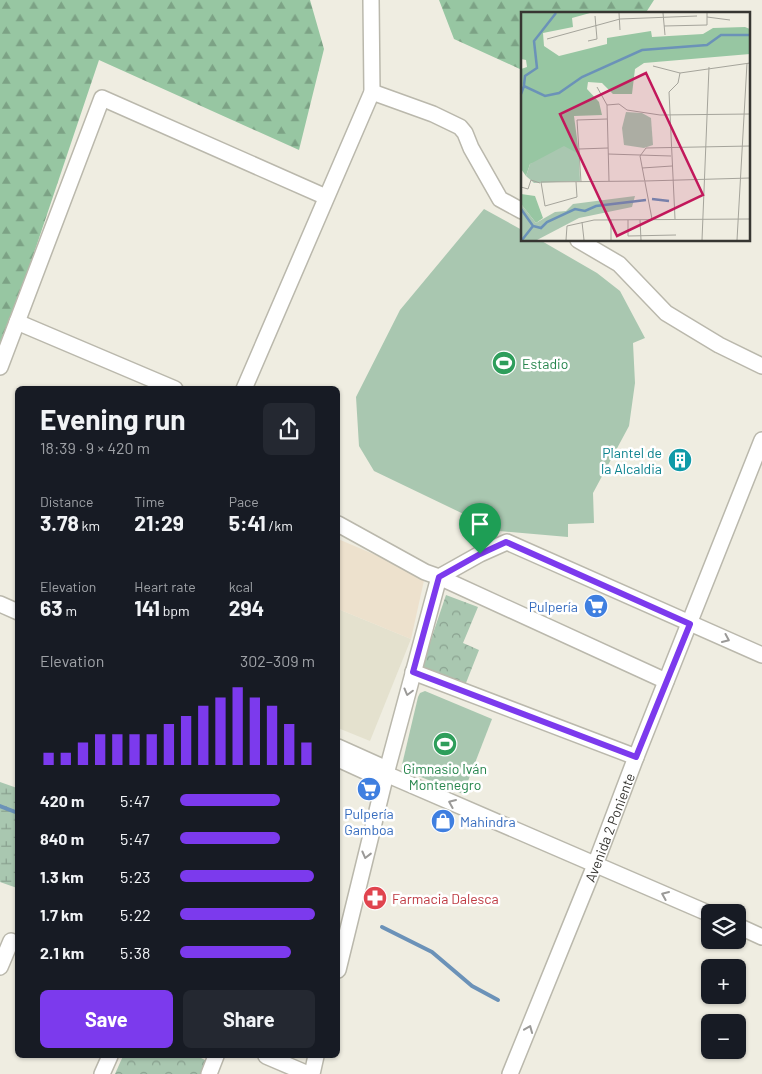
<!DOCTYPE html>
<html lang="en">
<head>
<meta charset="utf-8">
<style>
  body { margin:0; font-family:Barlow,sans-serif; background:#242831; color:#f1f3f6; height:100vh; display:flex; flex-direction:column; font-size:19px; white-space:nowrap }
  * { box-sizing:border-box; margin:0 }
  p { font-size:16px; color:#9ea1a6 }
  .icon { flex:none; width:28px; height:28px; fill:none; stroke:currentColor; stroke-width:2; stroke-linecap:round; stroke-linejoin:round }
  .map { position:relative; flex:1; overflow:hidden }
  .side { position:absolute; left:15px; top:386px; width:325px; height:672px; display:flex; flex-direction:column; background:#171b24; border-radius:8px; box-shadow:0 1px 4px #0004 }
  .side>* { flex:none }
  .buttons { position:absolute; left:701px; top:904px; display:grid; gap:10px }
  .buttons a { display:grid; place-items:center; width:45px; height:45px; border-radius:8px; background:#171b24; box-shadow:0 1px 4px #0004; font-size:25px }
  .pin { position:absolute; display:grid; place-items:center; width:42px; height:42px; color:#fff; margin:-51px -21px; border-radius:50% 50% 50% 0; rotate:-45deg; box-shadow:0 0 5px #0007 }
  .pin .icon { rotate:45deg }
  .round { display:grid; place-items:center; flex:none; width:52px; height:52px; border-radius:8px; background:#242831 }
  .overview { display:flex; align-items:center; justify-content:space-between; height:85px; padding:0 25px }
  h1 { font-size:28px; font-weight:700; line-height:38px }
  .figures { display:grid; grid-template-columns:repeat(3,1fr); gap:8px; height:85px; padding:5px 25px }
  .figures div { display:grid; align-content:center }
  .figures b { font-size:21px; font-weight:700 }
  .figures small { font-size:14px; font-weight:400 }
  .figures p { font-size:14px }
  .chart { height:140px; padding:10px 25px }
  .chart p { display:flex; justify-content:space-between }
  .chart svg { width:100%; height:90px; margin-top:5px; stroke:#7c3aed; stroke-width:6 }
  .cta { display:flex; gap:10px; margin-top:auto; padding:10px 25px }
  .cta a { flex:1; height:58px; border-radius:8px; background:#7c3aed; color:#fff; font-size:20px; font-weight:700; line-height:58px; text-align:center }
  .cta a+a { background:#242831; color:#f1f3f6 }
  ul { padding:0 25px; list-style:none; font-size:16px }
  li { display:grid; grid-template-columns:80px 60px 1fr; align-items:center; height:38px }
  li i { height:12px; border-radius:6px; background:#7c3aed }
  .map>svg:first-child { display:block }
  .built { fill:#e4e1ce }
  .medical { fill:#ede1cd }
  .grass { fill:#a9c7b0 }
  .forest { fill:url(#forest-firs) }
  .wetland { fill:url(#wetland-marsh) }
  .park { fill:url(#park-crowns) }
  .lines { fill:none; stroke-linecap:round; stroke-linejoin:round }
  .stream { stroke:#6b92b8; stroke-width:4 }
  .minor-casing { stroke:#bab8ac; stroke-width:18 }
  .minor { stroke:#fff; stroke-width:15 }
  .oneway { stroke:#9b9a98 }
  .route-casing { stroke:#fff; stroke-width:10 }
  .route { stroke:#7c3aed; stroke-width:6 }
  .labels { text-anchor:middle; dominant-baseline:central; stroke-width:5; stroke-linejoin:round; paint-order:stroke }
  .leisure-label { font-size:14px; fill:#27864d; stroke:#fff; text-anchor:start }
  .culture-label { font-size:14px; fill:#0d838f; stroke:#fff; text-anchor:end }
  .shop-label { font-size:14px; fill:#366cbe; stroke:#fff; text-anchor:end }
  .street-label { font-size:14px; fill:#373632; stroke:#fff }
  .health-label { font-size:14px; fill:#be3a42; stroke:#fff; text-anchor:start }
  .inset-river { fill:none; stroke:#6b92b8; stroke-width:2.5 }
  .inset-road { fill:none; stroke:#a5a49b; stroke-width:1 }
  .view { fill:#c2185b; fill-opacity:0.15; stroke:#c2185b; stroke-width:2.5 }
  .inset-edge { fill:none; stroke:#373632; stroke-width:2.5 }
</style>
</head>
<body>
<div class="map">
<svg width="762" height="1074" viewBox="0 0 762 1074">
  <defs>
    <pattern id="forest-firs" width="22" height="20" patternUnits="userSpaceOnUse" patternTransform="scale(1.25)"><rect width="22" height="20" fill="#97c6a2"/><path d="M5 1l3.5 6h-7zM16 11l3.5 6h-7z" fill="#7ca285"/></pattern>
    <pattern id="wetland-marsh" width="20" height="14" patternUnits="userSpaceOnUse" patternTransform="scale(1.25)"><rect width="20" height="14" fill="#a9c7b0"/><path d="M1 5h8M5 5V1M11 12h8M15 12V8" fill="none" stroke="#8aa290"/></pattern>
    <pattern id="park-crowns" width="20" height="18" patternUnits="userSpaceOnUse" patternTransform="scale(1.25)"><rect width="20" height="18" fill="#a9c7b0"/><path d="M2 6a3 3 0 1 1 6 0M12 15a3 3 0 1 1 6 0" fill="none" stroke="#8aa290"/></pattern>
  </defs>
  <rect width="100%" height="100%" fill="#efede1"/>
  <path class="built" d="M338,609L411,639L370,741L338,728Z"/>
  <path class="medical" d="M338,539L425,576L411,639L338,609Z"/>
  <g class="grass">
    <path d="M484,209L522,230V240H540L597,273L620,291L645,338L633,343L635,383L629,426L593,493L594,523L568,524V537L499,531L374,471L359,446L356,397L400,310Z"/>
    <path d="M425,691L492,719L463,794L401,769L418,697L420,693Z"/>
  </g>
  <g class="forest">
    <path d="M0,0H310L324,49L299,150L99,60L0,354Z"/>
    <path d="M439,0H654L645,14H522V70L454,39Z"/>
  </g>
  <path class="wetland" d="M0,782L17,788V888L0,882Z"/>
  <g class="park">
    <path d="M446,595L478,607L463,643L479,650L464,688L432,675L422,666Z"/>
    <path d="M123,1056H197L205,1060L206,1066L203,1074H115Z"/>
  </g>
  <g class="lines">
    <g class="stream">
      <path d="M0,806L18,813"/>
      <path d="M382,927L432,952L472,986L498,1000"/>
    </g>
    <g class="minor-casing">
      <g id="minor">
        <path d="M372,92L433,114L460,127L465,133L471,148L500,199L522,211"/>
        <path d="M578,240L619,264L666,313L719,345L762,366"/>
        <path d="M17,322L175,389"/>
        <path d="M0,367L102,98L326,197"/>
        <path d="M244,389L372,92L371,0"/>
        <path d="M338,524L425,572L439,577L666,681"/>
        <path d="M0,604L18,612"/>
        <path d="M413,672L636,757"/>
        <path d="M338,747L387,769"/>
        <path d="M338,759L384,780"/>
        <path d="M386,774L710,914"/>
        <path d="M738,926L762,937"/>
        <path d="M0,967L11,941"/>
        <path d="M338,970L386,774L439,577L480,554L507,542L762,655"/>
        <path d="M266,1056L308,1074"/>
        <path d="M102,1074L110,1056"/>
        <path d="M209,1074L216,1056"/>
        <path d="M312,1074L316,1056"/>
        <path id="s1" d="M510,1074L595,865L636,757L762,440"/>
      </g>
    </g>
    <use href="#minor" class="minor"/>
  </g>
  <defs><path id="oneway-chevron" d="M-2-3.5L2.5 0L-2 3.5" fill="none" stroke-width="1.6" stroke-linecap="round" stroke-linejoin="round" transform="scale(1.25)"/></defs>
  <g class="oneway">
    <use href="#oneway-chevron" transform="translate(726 639) rotate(24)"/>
    <use href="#oneway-chevron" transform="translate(408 692) rotate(105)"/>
    <use href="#oneway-chevron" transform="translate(452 803) rotate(-157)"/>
    <use href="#oneway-chevron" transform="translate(366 855) rotate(104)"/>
    <use href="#oneway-chevron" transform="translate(665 895) rotate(-157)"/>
    <use href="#oneway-chevron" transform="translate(529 1029) rotate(-68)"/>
  </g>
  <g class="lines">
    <g class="route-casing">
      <path id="route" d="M506,542L690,624L636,757L413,672L439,577L480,554Z"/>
    </g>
    <use href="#route" class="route"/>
  </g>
  <defs>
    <g id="stadium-disc" transform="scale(1.25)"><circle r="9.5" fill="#2e9e5b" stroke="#fff"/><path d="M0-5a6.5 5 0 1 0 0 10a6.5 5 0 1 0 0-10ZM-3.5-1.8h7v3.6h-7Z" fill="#fff"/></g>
    <g id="building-disc" transform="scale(1.25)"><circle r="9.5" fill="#0f9aa8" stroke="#fff"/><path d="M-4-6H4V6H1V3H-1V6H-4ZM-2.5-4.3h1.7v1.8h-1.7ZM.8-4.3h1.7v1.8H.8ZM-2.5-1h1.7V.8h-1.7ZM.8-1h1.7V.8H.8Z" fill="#fff"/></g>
    <g id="supermarket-disc" transform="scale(1.25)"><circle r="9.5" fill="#3f7fe0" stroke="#fff"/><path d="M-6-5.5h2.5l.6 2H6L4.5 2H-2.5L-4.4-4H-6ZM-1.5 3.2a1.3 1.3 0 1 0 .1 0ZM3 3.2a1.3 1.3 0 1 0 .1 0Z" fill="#fff"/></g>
    <g id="shop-disc" transform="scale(1.25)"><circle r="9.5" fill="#3f7fe0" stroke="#fff"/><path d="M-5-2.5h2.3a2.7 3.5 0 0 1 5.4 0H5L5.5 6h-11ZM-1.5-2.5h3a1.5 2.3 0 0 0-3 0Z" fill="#fff"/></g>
    <g id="pharmacy-disc" transform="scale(1.25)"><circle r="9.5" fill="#e0444e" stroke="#fff"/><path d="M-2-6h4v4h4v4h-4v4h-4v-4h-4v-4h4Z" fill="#fff"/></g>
  </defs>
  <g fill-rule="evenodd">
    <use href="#stadium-disc" x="504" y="363"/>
    <use href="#building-disc" x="680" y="460"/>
    <use href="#supermarket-disc" x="596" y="606"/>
    <use href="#stadium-disc" x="445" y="744"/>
    <use href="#supermarket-disc" x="369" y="789"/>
    <use href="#shop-disc" x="443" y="821"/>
    <use href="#pharmacy-disc" x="375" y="898"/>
  </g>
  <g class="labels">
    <g class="leisure-label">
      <text x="522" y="363">Estadio</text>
      <text x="445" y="768" text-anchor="middle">Gimnasio Iván<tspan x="445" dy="16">Montenegro</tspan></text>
    </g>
    <g class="culture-label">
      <text x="662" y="452">Plantel de<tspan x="662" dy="16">la Alcaldia</tspan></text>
    </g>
    <g class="shop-label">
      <text x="578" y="606">Pulpería</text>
      <text x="369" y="813" text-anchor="middle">Pulpería<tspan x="369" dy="16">Gamboa</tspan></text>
      <text x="460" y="821" text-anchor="start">Mahindra</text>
    </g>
    <g class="street-label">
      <text stroke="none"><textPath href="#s1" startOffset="266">Avenida 2 Poniente</textPath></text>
    </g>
    <g class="health-label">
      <text x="392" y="898">Farmacia Dalesca</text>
    </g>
  </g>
  <g transform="translate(521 12)">
    <rect width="229" height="229" fill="#efede1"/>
    <path d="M105,100L121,101L130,106L132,133L123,136L103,133L101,116Z" fill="#a9c7b0"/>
    <path d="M0,1H69L51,6L52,15L22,21L23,34L38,44L86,32V26L130,19L131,25L182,22L192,16L224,15L229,17V42L123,51L114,57L111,82H92L81,71L67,70L66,77L78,90L81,103L53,104L58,142L9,152L5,164L0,157V57L6,55L5,48L0,47ZM0,182L14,184L22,206L15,211L0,192Z" fill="#97c6a2"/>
    <path d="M114,184L111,195L58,206L16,228H0V192L15,211L34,200L45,199L52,192Z" fill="#a9c7b0"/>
    <path d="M43,134L58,142L59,169L13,171L5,164L9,152Z" fill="#a9c7b0"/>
    <path class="inset-river" d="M3,73L4,64L16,56L13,29L35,1M0,82L3,74L24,84L38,81L61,65L121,38L186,33L200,23H229M131,187L148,189M0,197L12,214L20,216L26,210L54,197L64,199L75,194L125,188M1,228L12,214"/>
    <path class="inset-road" d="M98,1L99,18M142,1L144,23M186,5L209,8M143,14L186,13V1M26,27L99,7L176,4M67,29L76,27L74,4M132,54L159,61L229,51M76,75L86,93L88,169M86,93L98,92L106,98L139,103L229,102M58,137L87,136M87,142L150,144M121,156L151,154M124,169L229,166M55,170L56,185L24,194L20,170L123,169M60,170L56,108L86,107M0,175L7,177L10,168L19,171M131,207L119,144L125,136L229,134M154,207L148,80L157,71L159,61M90,208V228M107,208V224L155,223M119,208L120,228M61,210L63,228M45,228L46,214L73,208L229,207M181,228L188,55M216,228L226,51"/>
    <path class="view" d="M125,61L182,183L96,224L39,102Z"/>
    <rect width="229" height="229" class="inset-edge"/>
  </g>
</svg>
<div class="buttons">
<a><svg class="icon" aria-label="layers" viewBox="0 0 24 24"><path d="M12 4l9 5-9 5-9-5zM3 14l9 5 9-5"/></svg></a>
<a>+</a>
<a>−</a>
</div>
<div class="pin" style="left:480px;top:554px;background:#1e9e55"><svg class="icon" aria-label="arrive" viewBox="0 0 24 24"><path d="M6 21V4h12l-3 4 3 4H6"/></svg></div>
<section class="side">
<div class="overview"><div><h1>Evening run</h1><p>18:39 · 9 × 420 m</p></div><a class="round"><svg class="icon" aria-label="share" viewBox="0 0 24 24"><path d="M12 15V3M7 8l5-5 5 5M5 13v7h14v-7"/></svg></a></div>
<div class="figures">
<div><p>Distance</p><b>3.78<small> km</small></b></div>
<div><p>Time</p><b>21:29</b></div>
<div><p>Pace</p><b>5:41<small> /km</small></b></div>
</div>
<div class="figures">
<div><p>Elevation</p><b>63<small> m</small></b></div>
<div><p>Heart rate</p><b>141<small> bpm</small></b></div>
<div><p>kcal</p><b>294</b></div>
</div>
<div class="chart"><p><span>Elevation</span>302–309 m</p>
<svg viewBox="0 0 160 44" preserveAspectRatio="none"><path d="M5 44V38M15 44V38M25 44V33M35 44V29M45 44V29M55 44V29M65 44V29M75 44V24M85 44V20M95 44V15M105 44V11M115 44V6M125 44V11M135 44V15M145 44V24M155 44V33"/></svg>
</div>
<ul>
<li><b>420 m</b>5:47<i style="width:74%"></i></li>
<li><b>840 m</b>5:47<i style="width:74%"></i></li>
<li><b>1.3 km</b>5:23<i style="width:99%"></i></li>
<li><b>1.7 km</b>5:22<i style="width:100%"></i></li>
<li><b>2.1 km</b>5:38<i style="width:82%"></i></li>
</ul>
<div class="cta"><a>Save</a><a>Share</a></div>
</section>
</div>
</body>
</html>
